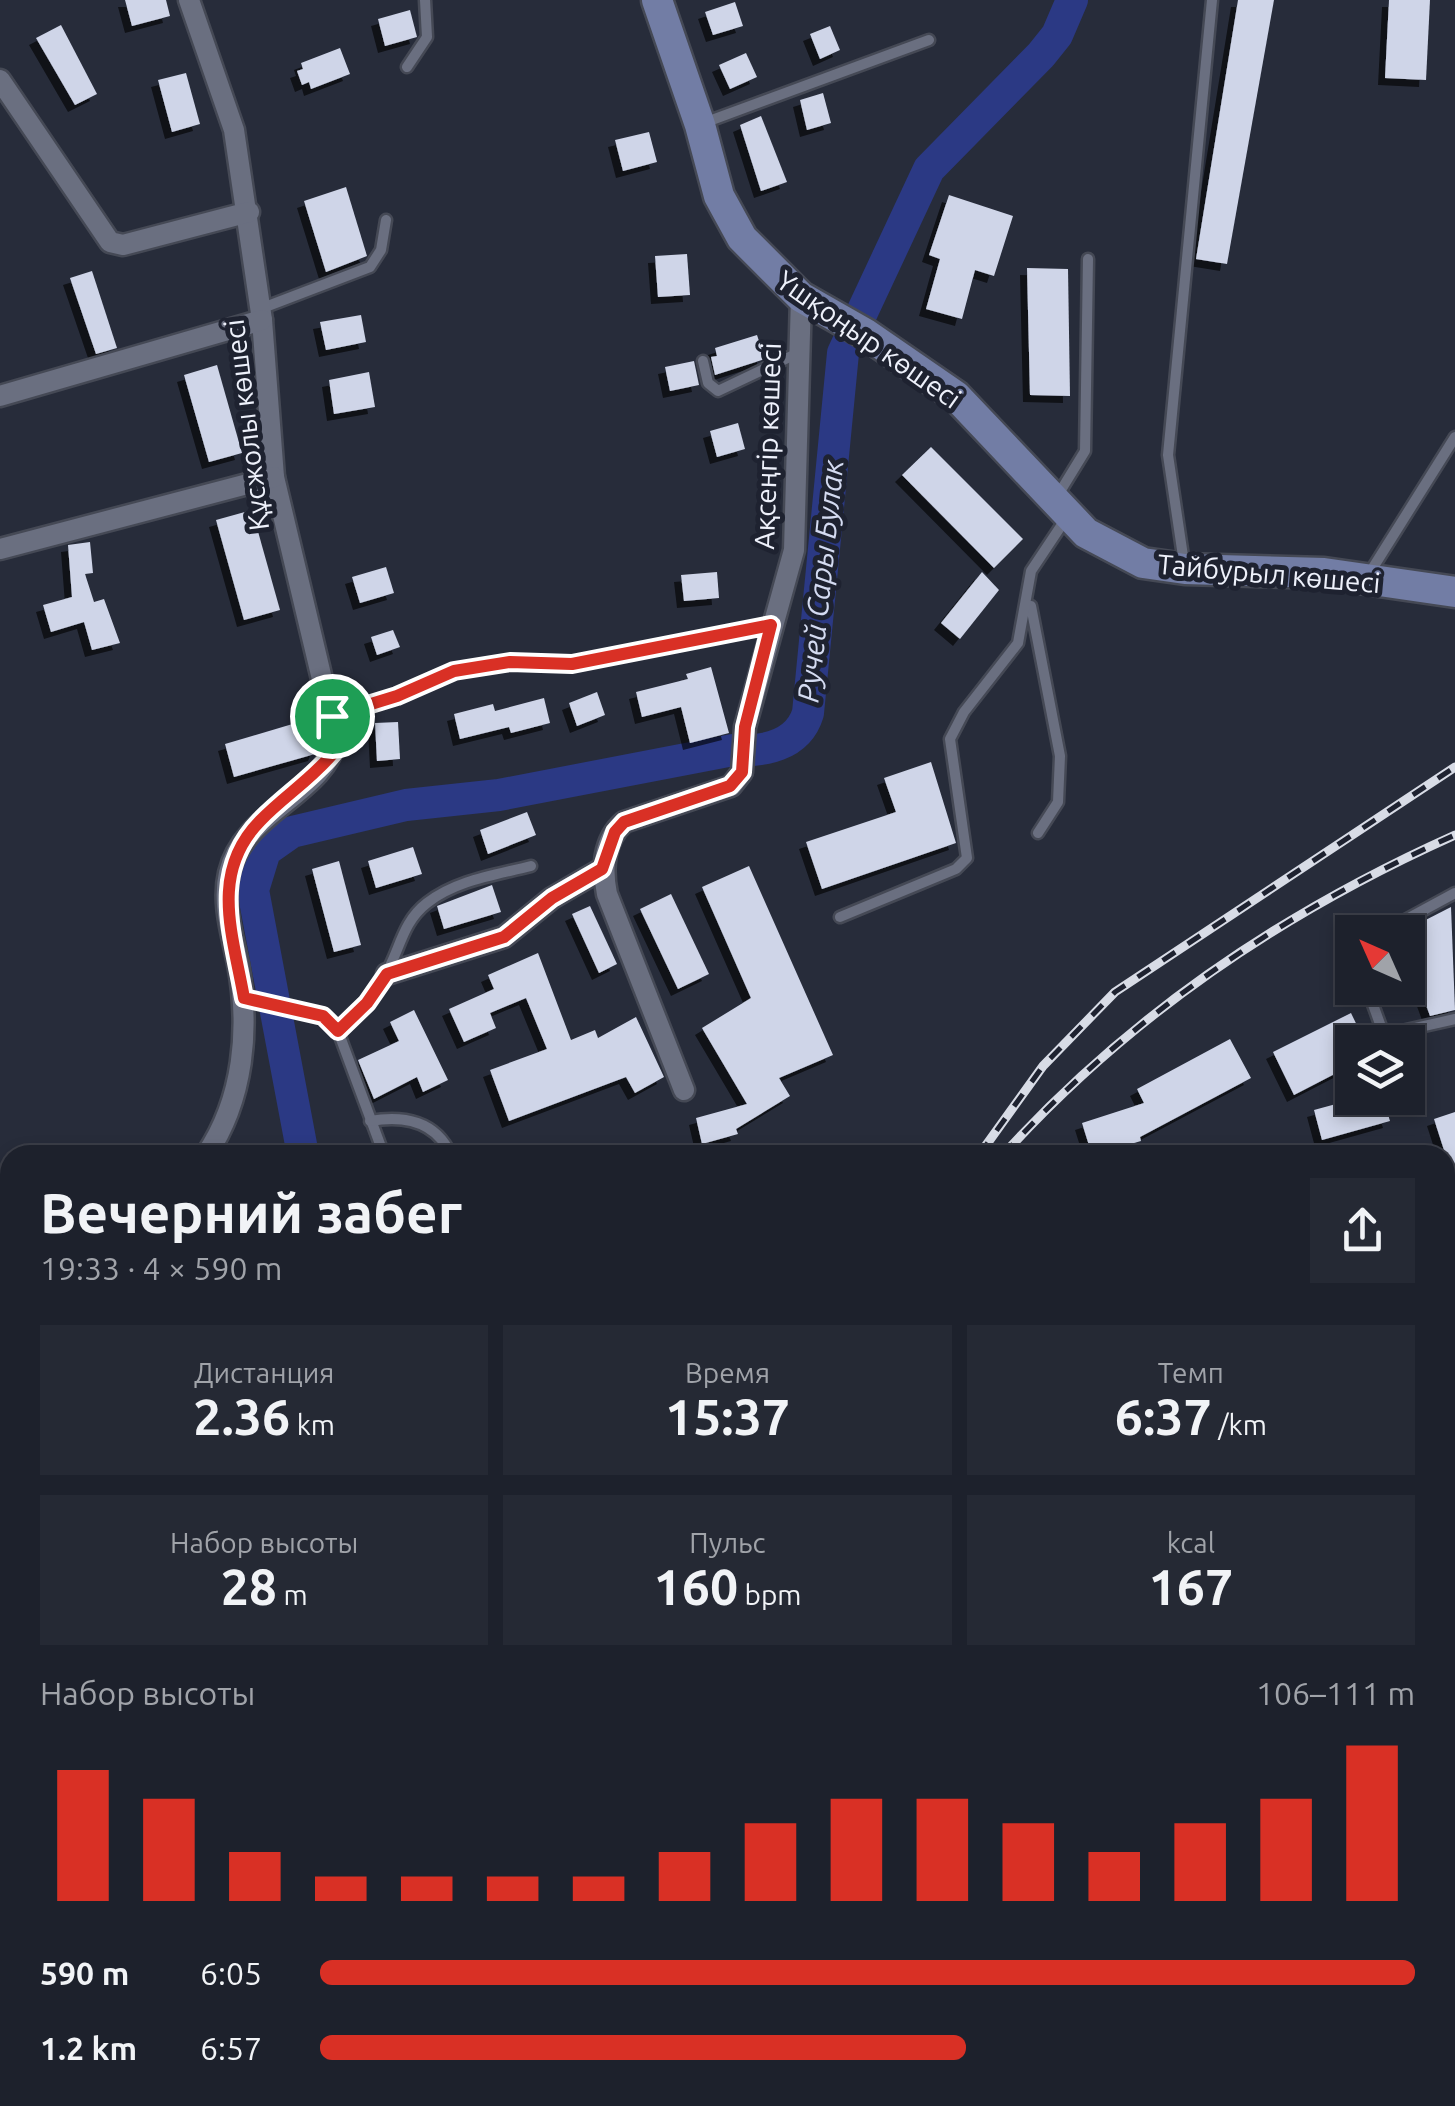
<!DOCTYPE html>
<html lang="ru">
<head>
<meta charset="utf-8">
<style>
  body { margin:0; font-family:Ubuntu,sans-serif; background:#252934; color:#f1f3f6; height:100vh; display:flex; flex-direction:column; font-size:38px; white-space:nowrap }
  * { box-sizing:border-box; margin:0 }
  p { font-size:32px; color:#a0a3a9 }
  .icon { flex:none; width:55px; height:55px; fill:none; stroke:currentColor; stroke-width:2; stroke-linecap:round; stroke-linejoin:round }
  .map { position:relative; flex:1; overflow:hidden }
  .details { position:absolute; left:0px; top:1145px; width:1455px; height:962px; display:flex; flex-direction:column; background:#1d212c; border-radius:30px 30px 0 0; box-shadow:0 5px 15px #0003,0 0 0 2px #3b3e48 }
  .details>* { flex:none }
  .needle { width:65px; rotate:315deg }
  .buttons { position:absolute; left:1335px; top:915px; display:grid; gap:20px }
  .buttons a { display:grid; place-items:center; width:90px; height:90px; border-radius:0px; background:#1d212c; box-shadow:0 5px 15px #0003,0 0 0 2px #3b3e48; font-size:50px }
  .pin { position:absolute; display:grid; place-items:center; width:85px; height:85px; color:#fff; margin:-42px; border:5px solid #fff; border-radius:50%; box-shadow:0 2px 10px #0007 }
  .round { display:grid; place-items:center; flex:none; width:105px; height:105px; border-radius:0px; background:#252934 }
  .headline { display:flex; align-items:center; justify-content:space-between; height:170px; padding:0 40px }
  h1 { font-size:55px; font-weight:700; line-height:75px }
  .stats { display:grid; grid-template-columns:repeat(3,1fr); gap:15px; height:170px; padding:10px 40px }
  .stats div { display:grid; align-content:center; border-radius:0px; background:#252934; text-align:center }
  .stats b { font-size:50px; font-weight:700 }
  .stats small { font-size:28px; font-weight:400 }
  .stats p { font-size:28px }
  .chart { height:280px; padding:20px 40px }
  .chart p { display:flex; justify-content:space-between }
  .chart svg { width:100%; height:180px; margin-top:10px; stroke:#d93025; stroke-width:6 }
  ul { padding:0 40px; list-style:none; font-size:32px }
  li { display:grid; grid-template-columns:160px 120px 1fr; align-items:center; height:75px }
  li i { height:25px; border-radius:12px; background:#d93025 }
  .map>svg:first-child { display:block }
  .green { fill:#384578 }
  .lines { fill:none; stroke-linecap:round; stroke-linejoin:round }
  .river { stroke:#2b3984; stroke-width:32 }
  .building { fill:#cfd5e8; filter:url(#shadow) }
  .lane-casing { stroke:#454955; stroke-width:15 }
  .street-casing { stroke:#454955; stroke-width:25 }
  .secondary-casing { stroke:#454955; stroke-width:35 }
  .path { stroke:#888c98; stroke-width:4; stroke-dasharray:8 8; stroke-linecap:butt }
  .lane { stroke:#6a6f80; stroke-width:10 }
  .street { stroke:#6a6f80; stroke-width:20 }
  .secondary { stroke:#727da5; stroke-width:30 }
  .rail-casing { stroke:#d8dce6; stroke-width:9 }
  .rail { stroke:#1e2230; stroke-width:5; stroke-dasharray:15; stroke-linecap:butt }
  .route-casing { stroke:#fff; stroke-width:20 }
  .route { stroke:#d93025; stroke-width:12 }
  .labels { text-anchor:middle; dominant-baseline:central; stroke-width:10; stroke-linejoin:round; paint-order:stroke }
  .street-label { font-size:28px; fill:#eef1fb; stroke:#1e2230 }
  .water-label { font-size:30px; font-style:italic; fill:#d4dbf1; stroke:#1e2230 }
</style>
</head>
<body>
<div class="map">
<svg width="1455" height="2106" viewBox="0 0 1455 2106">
  <defs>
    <filter id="shadow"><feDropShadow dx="-7" dy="7" stdDeviation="0" flood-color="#0009"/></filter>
  </defs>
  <rect width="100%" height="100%" fill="#272c3a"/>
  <path class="green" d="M1455,1788V1915C1443,1878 1435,1823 1455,1788Z"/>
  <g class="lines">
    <g class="river">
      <path d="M303,1155L253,890L265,851L292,832L406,805L499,795L733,750C763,752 798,746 808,713L843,353L929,169L1041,55L1057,35L1072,0"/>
      <path d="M690,2098L706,2106"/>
    </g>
  </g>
  <g class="building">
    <path d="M125,0H166L170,16L132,26Z"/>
    <path d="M1238,0H1274L1227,264L1196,259Z"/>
    <path d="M1389,0H1430L1426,80L1385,78Z"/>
    <path d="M735,2L743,26L713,35L705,12Z"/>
    <path d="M410,10L417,37L385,46L378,19Z"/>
    <path d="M61,25L97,94L75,105L36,38Z"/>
    <path d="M830,26L840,50L820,59L810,34Z"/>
    <path d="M340,48L350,74L311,89L309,82L302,85L297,71L303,69L301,63Z"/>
    <path d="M746,53L757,77L730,89L719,65Z"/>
    <path d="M186,73L200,124L172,132L158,80Z"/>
    <path d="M823,93L831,123L807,130L800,100Z"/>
    <path d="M761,116L787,182L761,191L740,125Z"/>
    <path d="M649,132L657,162L623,171L615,140Z"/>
    <path d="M346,187L367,256L326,272L304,201Z"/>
    <path d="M949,195L1013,216L994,276L975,270L962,319L926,309L940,259L929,255Z"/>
    <path d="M687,254L690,295L658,297L655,256Z"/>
    <path d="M1027,268L1068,269L1070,396L1030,395Z"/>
    <path d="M92,271L117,348L96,354L70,278Z"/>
    <path d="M361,315L366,342L326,350L320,322Z"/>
    <path d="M757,335L765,359L715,375L711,357L717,356L715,348Z"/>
    <path d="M694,361L699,385L670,391L665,367Z"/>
    <path d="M217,365L242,453L209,462L184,375Z"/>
    <path d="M369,372L375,407L334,414L329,380Z"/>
    <path d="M738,423L745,449L717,457L710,431Z"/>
    <path d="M931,447L1023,539L994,568L902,475Z"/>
    <path d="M252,510L280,610L244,620L216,520Z"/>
    <path d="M90,542L93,573L85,574L94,602L104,599L120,643L92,650L84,622L51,632L43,605L72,597L68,545Z"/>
    <path d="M386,567L394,593L360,603L352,577Z"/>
    <path d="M717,572L719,598L684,601L681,575Z"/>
    <path d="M982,572L999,590L960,639L941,623Z"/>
    <path d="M393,630L400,647L377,655L371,637Z"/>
    <path d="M711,667L729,733L690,743L681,707L642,717L636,692L688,679L686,674Z"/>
    <path d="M597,692L605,715L577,726L569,703Z"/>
    <path d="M544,698L550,723L511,733L509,727L460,739L454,714L493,704L495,711Z"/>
    <path d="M316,717L322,737L315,754L234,777L225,744Z"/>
    <path d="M398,722L400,759L377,761L375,723Z"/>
    <path d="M931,762L956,843L822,889L806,842L896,812L884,778Z"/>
    <path d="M527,812L536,835L488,854L480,830Z"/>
    <path d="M413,847L422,874L376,888L368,861Z"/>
    <path d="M339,861L361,945L334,952L312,869Z"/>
    <path d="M749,866L833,1055L779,1078L790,1096L736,1129L738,1134L702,1144L696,1118L747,1104L702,1028L751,998L702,887Z"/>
    <path d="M492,885L501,912L444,929L437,906Z"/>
    <path d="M671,894L709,974L678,989L640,909Z"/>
    <path d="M590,906L617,964L599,973L572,914Z"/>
    <path d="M1451,907L1455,1010L1430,1016L1408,955V929Z"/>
    <path d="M538,953L571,1040L595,1030L598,1038L636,1017L664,1077L635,1093L626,1077L509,1121L490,1070L547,1049L526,998L490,1013L496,1028L464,1042L449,1009L494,989L488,975Z"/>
    <path d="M414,1010L448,1080L423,1092L417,1077L374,1099L358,1060L399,1041L390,1022Z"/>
    <path d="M1351,1013L1365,1042H1352V1065L1294,1095L1273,1052Z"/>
    <path d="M1230,1039L1251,1078L1140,1137L1141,1141L1092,1155L1082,1123L1144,1103L1137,1089Z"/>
    <path d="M1358,1098H1383L1390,1121L1322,1140L1314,1110Z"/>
    <path d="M1455,1112V1174L1452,1175L1434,1119Z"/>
  </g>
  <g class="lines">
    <g class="lane-casing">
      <g id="lane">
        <path d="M407,67L427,37L425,0"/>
        <path d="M701,124L929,40"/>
        <path d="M260,309L370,267L381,250L386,220"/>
        <path d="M703,361L708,383L718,391L798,353"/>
        <path d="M1058,495L1085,451L1088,259"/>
        <path d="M1184,563L1168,455L1212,0"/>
        <path d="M1369,574L1455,437"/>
        <path d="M1031,606L1060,756L1058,802L1038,833"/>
        <path d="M332,717L397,696L455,671L510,662L573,664L771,625"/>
        <path d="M840,917L956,869L967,858L950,739L964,712L1018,643L1031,571L1067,517"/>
        <path d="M1383,932L1455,893"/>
        <path d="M1367,988L1384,1035L1455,1019"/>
        <path d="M244,998L323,1016L338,1031L384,1155"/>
        <path d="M338,1031C355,1014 372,998 384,977C400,952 401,923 427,903C456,880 496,875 531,866"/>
        <path d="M370,1121C404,1115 436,1121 451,1155"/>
        <path d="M0,1215L10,1214"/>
        <path d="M1445,1757L1455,1754"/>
        <path d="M1445,1988L1455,1995"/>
        <path d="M859,2106L868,2098"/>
      </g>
    </g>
    <g class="street-casing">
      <g id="street">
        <path d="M189,0L234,130L262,320L274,477L336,738C327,793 243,811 229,873C222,903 232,934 238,964C250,1028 244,1099 206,1155"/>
        <path d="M0,80L110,242L123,245L249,212"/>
        <path d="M0,396L262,320"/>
        <path d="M0,549L274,477"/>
        <path d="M387,974L504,937L552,898L602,869"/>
        <path d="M684,1090L607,894C602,870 603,840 624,822L731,786L742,772L745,727L794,550L801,297"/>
        <path d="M0,1490L10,1485"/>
      </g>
    </g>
    <g class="secondary-casing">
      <path id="secondary" d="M657,0L700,125L719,196L742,238L801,297L866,334L956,396L1086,533L1143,563L1185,569L1324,573L1455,592"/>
    </g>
    <g class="path">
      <path d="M1445,1723L1455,1720"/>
      <path d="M1445,1778L1455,1773"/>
      <path d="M1445,1807L1455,1812"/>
      <path d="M1445,1903L1455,1933"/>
    </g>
    <use href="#lane" class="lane"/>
    <use href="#street" class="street"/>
    <use href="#secondary" class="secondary"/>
    <g class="rail-casing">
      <g id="rail">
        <path d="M979,1155L1043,1066L1115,992L1455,767"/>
        <path d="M1003,1155C1129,1016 1285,911 1455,835"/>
        <path d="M1445,1344L1455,1341"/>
        <path d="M1445,1469L1455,1465"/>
        <path d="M1445,1511L1455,1508"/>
        <path d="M0,1730L10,1729"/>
        <path d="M0,1759L10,1758"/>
        <path d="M0,1798L10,1796"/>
        <path d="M0,1972L10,1968"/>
      </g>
    </g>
    <use href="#rail" class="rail"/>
  </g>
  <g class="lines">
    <g class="route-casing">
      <path id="route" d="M771,625L745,727L742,772L730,786L624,822L615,832L602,869L552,898L504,937L387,974L367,1003L338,1031L323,1016L244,998C233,935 209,873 260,821C284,796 312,779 334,752L332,716L397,696L454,671L510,662L572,664Z"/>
    </g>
    <use href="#route" class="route"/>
  </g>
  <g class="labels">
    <g class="street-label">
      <text transform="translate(869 339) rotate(35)">Үшқоңыр көшесі</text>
      <text transform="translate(246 425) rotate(-97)">Құсжолы көшесі</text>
      <text transform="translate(767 446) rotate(-88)">Ақсеңгір көшесі</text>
      <text transform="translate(1269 573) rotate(5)">Тайбурыл көшесі</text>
    </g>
    <g class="water-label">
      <text transform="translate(820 581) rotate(-84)">Ручей Сары Булак</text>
    </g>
  </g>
</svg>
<div class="buttons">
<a><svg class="needle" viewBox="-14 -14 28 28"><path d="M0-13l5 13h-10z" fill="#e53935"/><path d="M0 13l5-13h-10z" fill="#a0a3a9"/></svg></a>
<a><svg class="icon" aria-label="layers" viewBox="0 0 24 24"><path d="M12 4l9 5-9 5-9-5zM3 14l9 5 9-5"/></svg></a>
</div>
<div class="pin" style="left:332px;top:716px;background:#1e9e55"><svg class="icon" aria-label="arrive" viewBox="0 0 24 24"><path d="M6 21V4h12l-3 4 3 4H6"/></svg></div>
<section class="details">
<div class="headline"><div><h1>Вечерний забег</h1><p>19:33 · 4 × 590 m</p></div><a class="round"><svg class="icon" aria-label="share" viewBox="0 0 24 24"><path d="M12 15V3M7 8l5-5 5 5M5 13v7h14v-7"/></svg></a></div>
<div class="stats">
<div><p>Дистанция</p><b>2.36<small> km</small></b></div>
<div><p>Время</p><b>15:37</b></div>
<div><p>Темп</p><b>6:37<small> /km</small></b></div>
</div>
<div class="stats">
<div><p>Набор высоты</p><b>28<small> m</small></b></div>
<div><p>Пульс</p><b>160<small> bpm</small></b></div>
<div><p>kcal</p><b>167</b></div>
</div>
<div class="chart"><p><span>Набор высоты</span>106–111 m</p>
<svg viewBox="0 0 160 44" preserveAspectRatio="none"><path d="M5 44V12M15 44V19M25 44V32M35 44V38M45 44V38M55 44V38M65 44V38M75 44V32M85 44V25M95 44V19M105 44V19M115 44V25M125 44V32M135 44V25M145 44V19M155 44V6"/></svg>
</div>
<ul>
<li><b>590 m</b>6:05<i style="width:100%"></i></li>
<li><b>1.2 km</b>6:57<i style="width:59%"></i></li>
</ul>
</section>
</div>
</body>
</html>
